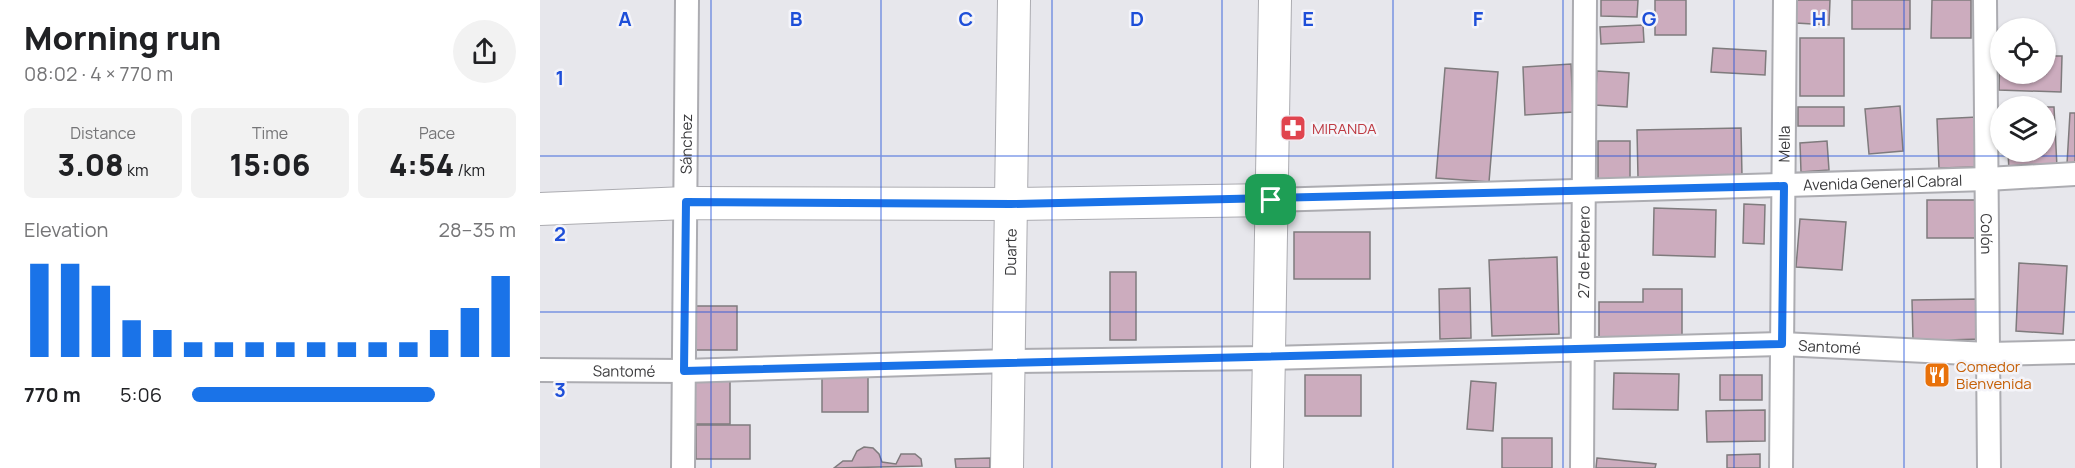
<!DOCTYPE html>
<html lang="en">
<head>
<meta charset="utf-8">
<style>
  body { margin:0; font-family:Manrope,sans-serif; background:#f2f2f2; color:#202124; height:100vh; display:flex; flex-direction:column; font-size:22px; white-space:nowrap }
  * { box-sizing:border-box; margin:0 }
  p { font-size:20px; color:#757577 }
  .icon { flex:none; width:33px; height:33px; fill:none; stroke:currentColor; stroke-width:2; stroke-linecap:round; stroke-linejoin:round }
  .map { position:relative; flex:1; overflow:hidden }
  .details { display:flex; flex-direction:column; background:#fff; width:540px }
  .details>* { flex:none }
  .buttons { position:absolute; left:1450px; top:18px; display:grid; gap:12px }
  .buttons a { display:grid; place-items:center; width:66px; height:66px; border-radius:50%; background:#fff; box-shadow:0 2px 4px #0004; font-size:30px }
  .pin { position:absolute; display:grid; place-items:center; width:51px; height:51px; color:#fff; margin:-26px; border-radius:12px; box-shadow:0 3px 9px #0006 }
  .round { display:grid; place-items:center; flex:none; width:63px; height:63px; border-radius:32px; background:#f2f2f2 }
  .summary { display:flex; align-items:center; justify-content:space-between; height:102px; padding:0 24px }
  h1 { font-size:33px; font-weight:800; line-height:45px }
  .metrics { display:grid; grid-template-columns:repeat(3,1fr); gap:9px; height:102px; padding:6px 24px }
  .metrics div { display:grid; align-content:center; border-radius:9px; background:#f2f2f2; text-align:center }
  .metrics b { font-size:30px; font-weight:800 }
  .metrics small { font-size:16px; font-weight:400 }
  .metrics p { font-size:16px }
  .chart { height:168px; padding:12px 24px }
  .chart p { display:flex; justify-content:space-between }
  .chart svg { width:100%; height:108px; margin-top:6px; stroke:#1a73e8; stroke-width:6 }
  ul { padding:0 24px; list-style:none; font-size:20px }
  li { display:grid; grid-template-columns:96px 72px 1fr; align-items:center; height:45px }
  li i { height:15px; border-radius:8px; background:#1a73e8 }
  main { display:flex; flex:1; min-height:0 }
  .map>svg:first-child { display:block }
  .building { fill:#ccacbe; stroke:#7f7b7d; stroke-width:1.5 }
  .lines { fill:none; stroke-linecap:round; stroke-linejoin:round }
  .street-casing { stroke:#acacb1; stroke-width:26 }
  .secondary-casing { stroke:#acacb1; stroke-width:34 }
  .street { stroke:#fff; stroke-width:22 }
  .secondary { stroke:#fff; stroke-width:32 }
  .route-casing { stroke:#fff; stroke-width:12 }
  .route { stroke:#1a73e8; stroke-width:8 }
  .grid { fill:none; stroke:#1d4ed8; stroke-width:1.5; stroke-opacity:0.55 }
  .labels { text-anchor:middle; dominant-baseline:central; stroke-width:5; stroke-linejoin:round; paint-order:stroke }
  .health-label { font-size:15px; fill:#be3a42; stroke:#f4f4f9; text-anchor:start }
  .street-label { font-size:15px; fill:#3a3a3c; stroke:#f4f4f9 }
  .food-label { font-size:15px; fill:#c56008; stroke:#f4f4f9; text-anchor:start }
  .grid-label { font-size:20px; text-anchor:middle; font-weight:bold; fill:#1d4ed8; stroke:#f4f4f9; stroke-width:5; stroke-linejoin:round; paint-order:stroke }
</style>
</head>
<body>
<main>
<section class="details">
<div class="summary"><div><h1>Morning run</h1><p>08:02 · 4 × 770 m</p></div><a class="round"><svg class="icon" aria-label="share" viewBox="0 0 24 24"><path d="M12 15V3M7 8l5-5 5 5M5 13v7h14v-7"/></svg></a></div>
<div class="metrics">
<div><p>Distance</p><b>3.08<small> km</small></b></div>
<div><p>Time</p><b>15:06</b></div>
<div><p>Pace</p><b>4:54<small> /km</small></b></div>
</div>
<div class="chart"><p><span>Elevation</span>28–35 m</p>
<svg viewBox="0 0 160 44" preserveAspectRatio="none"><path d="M5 44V6M15 44V6M25 44V15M35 44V29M45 44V33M55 44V38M65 44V38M75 44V38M85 44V38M95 44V38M105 44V38M115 44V38M125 44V38M135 44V33M145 44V24M155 44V11"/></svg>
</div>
<ul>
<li><b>770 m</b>5:06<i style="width:75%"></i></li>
</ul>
</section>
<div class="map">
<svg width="1535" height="468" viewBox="0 0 1535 468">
  <rect width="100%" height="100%" fill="#e7e7ec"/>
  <g class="building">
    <path d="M1061,0H1098L1097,17L1061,16Z"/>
    <rect x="1115" y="0" width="31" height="35"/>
    <path d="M1257,0H1290L1289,25L1256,23Z"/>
    <rect x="1312" y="0" width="58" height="29"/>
    <path d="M1392,0H1431V38H1391Z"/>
    <path d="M1103,25L1104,42L1061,44L1060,27Z"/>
    <rect x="1260" y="38" width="44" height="58"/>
    <path d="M1173,48L1226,51L1225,75L1171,72Z"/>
    <path d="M1460,55L1461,74H1506V56H1522L1521,92L1459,90Z"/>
    <path d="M1031,64L1033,112L985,115L983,67Z"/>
    <path d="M905,68L958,72L949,182L896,178Z"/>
    <path d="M1057,71L1089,73L1087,107L1055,105Z"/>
    <path d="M1360,106L1363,151L1329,154L1325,109Z"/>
    <rect x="1258" y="107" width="46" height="19"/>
    <path d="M1506,107H1514L1517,167L1469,170L1468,152H1506Z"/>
    <path d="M1530,113H1535V165L1527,164Z"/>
    <path d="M1437,117L1438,167L1399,168L1397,119Z"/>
    <path d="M1201,128L1202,176L1098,178L1097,130Z"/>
    <rect x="1058" y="141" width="32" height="38"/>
    <path d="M1287,141L1289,170L1261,172L1260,143Z"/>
    <rect x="1387" y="200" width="51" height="38"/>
    <path d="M1204,204L1225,205L1224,244L1203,243Z"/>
    <path d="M1114,208L1176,210L1175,257L1113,255Z"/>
    <path d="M1260,219L1306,222L1302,270L1256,267Z"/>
    <rect x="754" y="232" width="76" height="47"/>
    <path d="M1017,257L1019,334L952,336L949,260Z"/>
    <path d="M1479,263L1527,266L1523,334L1476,331Z"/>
    <rect x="570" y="272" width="26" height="68"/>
    <path d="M930,288L931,338L900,339L899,289Z"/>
    <path d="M1103,289H1142V343L1059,342V302H1103Z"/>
    <path d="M1439,299L1441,339L1373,341L1372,300Z"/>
    <rect x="152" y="306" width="45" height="44"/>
    <path d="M1074,373L1139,374L1138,410L1073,409Z"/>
    <rect x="765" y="375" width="56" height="41"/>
    <rect x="1180" y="375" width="42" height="25"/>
    <rect x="282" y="377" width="46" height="35"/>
    <rect x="154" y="378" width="36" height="46"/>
    <path d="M931,381L956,383L953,431L927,429Z"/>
    <path d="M1225,410V441L1167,442L1166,411Z"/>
    <rect x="156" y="425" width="54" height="34"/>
    <rect x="962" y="438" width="50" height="30"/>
    <path d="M324,447L333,448L339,454L342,462L356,464L361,454H375L381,459L382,466L294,468L303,461H312L317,451Z"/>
    <path d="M1220,454V468H1187V455Z"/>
    <path d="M450,458V468H416L415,459Z"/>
    <path d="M1057,458L1116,464L1115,468H1056Z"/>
  </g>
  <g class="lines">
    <g class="street-casing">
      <g id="street">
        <path id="s1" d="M1445,0L1449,468"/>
        <path id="s2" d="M731,200L1447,179L1535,174"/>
        <path id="s3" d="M0,370L144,371L469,361L729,358L1242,344L1448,354L1535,352"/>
        <path id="s4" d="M143,468L147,0"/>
        <path id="s5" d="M1042,468L1045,0"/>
        <path id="s6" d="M1241,468L1245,0"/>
      </g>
    </g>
    <g class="secondary-casing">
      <g id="secondary">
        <path d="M0,209L146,203L471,204L731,200"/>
        <path id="s7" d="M467,468L474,0"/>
        <path d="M727,468L735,0"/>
      </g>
    </g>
    <use href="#street" class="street"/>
    <use href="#secondary" class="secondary"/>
  </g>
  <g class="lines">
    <g class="route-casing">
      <path id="route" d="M1244,186L1242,344L144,371L146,202L471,204Z"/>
    </g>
    <use href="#route" class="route"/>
  </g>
  <path class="grid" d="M171,0V468M341,0V468M512,0V468M682,0V468M853,0V468M1023,0V468M1194,0V468M1364,0V468M0,156H1535M0,312H1535"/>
  <defs>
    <g id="pharmacy-square" transform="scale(1.35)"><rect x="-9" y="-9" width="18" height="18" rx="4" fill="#e0444e" stroke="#f4f4f9"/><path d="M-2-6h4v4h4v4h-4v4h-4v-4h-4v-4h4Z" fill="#fff"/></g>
    <g id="restaurant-square" transform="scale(1.35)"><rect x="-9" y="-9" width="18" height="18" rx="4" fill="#e8710a" stroke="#f4f4f9"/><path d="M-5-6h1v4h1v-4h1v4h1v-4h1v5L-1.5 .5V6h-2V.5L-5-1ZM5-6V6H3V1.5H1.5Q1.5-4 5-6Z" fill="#fff"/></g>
  </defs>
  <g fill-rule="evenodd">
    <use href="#pharmacy-square" x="753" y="128"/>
    <use href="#restaurant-square" x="1397" y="375"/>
  </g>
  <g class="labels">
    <g class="health-label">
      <text x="772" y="128">MIRANDA</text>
    </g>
    <g class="street-label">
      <text stroke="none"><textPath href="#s4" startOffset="324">Sánchez</textPath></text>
      <text stroke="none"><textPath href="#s6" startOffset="324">Mella</textPath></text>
      <text stroke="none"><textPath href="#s2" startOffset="612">Avenida General Cabral</textPath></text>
      <text stroke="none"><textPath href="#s1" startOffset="234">Colón</textPath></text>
      <text stroke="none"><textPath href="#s7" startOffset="216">Duarte</textPath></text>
      <text stroke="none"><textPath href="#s5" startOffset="216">27 de Febrero</textPath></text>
      <text stroke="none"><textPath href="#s3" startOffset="1290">Santomé</textPath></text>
      <text stroke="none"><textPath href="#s3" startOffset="84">Santomé</textPath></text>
    </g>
    <g class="food-label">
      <text x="1416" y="366">Comedor<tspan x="1416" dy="17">Bienvenida</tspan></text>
    </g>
  </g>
  <g class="grid-label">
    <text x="85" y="26">A</text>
    <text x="256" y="26">B</text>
    <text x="426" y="26">C</text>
    <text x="597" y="26">D</text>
    <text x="768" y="26">E</text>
    <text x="938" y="26">F</text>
    <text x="1109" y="26">G</text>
    <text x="1279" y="26">H</text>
    <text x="20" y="85">1</text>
    <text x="20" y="241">2</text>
    <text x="20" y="397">3</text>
  </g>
</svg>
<div class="buttons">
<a><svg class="icon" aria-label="locate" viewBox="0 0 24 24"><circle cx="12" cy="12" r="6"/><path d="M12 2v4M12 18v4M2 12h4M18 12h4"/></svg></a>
<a><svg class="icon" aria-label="layers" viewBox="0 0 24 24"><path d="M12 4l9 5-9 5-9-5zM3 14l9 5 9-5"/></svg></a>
</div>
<div class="pin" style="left:731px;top:200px;background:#1e9e55"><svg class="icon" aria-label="arrive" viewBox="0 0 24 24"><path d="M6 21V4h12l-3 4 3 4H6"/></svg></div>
</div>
</main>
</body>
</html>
